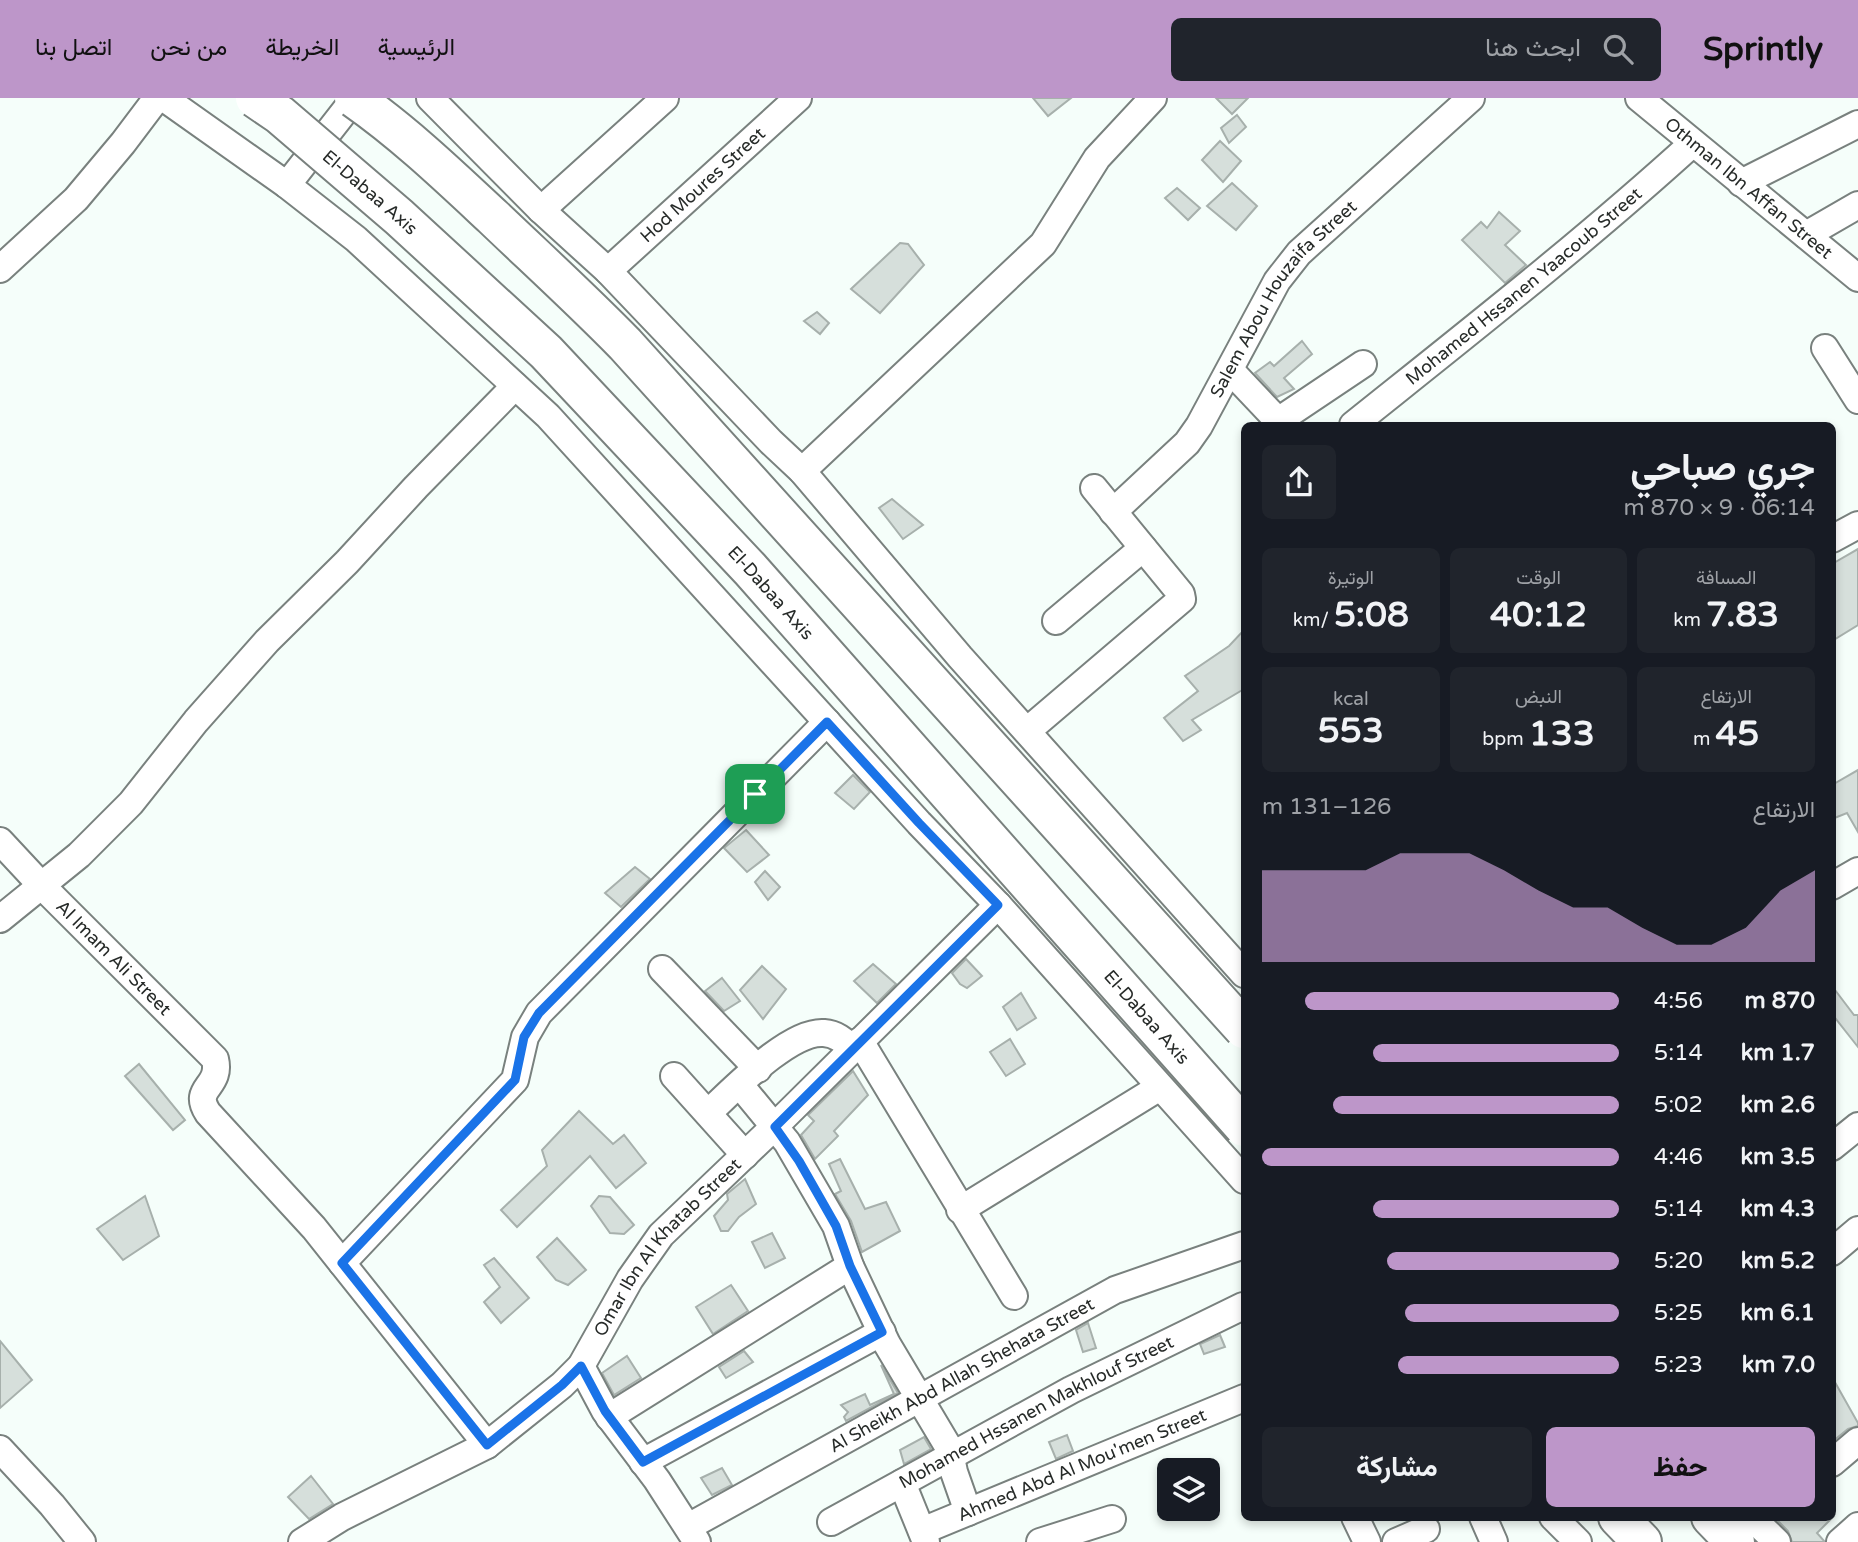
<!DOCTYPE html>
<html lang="ar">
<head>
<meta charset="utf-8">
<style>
  body { margin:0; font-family:"Varela Round",Vazirmatn,sans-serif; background:#20242c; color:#f1f3f6; direction:rtl; height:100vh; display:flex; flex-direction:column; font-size:26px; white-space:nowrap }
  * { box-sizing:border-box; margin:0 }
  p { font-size:23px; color:#9ea1a6 }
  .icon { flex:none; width:38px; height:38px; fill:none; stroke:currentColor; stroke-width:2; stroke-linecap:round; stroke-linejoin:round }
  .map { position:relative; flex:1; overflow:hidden; direction:ltr }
  .panel { position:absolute; left:1241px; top:324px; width:595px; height:1099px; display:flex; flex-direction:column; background:#171b24; border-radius:10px; box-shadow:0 4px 10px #0003; direction:rtl }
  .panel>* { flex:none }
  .buttons { position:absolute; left:1157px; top:1360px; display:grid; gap:14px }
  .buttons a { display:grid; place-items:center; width:63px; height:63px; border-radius:10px; background:#171b24; box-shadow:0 4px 10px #0003; font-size:35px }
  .pin { position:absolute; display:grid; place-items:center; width:60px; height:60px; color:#fff; margin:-30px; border-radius:14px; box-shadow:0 4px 10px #0006 }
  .round { display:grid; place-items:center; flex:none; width:74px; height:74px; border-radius:10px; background:#20242c }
  .overview { display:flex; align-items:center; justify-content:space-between; height:119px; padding:0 21px }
  h1 { font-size:38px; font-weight:700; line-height:52px }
  .metrics { display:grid; grid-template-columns:repeat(3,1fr); gap:10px; height:119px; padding:7px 21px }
  .metrics div { display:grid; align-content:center; border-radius:10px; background:#20242c; text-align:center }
  .metrics b { font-size:35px; font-weight:700 }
  .metrics small { font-size:19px; font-weight:400 }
  .metrics p { font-size:19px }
  .chart { height:196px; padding:14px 21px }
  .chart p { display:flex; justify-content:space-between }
  .chart svg { width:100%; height:126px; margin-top:7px; fill:#bd96c9; opacity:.7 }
  .action { display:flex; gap:14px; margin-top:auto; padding:14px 21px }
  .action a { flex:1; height:80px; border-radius:10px; background:#bd96c9; color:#111; font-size:28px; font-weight:700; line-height:80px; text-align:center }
  .action a+a { background:#20242c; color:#f1f3f6 }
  ul { padding:0 21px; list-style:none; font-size:23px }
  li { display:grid; grid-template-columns:112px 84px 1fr; align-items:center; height:52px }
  li i { height:18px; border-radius:9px; background:#bd96c9 }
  header { display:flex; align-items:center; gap:42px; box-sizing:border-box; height:98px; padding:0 35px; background:#bd96c9; color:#111 }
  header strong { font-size:33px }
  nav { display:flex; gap:38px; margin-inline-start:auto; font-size:24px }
  .search { width:490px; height:63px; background:#20242c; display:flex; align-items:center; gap:18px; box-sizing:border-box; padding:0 24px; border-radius:10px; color:#9ea1a6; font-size:26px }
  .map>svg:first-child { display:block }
  .building { fill:#d6dfdb; stroke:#a7b0ac; stroke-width:2 }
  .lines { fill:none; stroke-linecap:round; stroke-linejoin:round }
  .minor-casing { stroke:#79817e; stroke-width:30 }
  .highway-casing { stroke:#79817e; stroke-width:42 }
  .minor { stroke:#fff; stroke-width:26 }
  .highway { stroke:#fff; stroke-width:38 }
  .highway-bridge-casing { stroke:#79817e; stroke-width:42; stroke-linecap:butt }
  .highway-bridge { stroke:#fff; stroke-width:38 }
  .route-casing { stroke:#fff; stroke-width:14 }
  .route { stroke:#1a73e8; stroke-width:9 }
  .labels { text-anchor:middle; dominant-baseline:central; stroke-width:7; stroke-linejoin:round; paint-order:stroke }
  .street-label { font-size:18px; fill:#272b29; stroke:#fff }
</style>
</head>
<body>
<header>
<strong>Sprintly</strong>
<div class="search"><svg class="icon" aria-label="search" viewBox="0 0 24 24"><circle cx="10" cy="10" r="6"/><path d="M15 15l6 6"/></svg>ابحث هنا</div>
<nav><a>الرئيسية</a><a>الخريطة</a><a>من نحن</a><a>اتصل بنا</a></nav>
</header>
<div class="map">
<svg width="1858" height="1444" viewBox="0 0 1858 1444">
  <rect width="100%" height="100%" fill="#f5fefa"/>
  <g class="building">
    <path d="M1033,0H1071L1048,18Z"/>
    <path d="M1216,0H1248L1232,16Z"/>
    <path d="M1237,17L1246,29L1229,45L1221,30Z"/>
    <path d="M1220,43L1241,63L1223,84L1202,62Z"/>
    <path d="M1232,85L1257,108L1236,132L1207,108Z"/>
    <path d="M1177,90L1200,110L1188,122L1165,100Z"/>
    <path d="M1499,114L1520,133L1505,147L1526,167L1505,185L1462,142L1481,124L1487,130Z"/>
    <path d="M900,145L908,146L924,167L880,215L851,191Z"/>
    <path d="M817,214L829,225L820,236L804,223Z"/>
    <path d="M1302,243L1312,256L1284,280L1294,291L1277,299L1255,275L1270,264L1274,268Z"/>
    <path d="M892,401L923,427L903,441L879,410Z"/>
    <path d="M1858,451V527L1832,543V466Z"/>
    <path d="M1244,532V591L1192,622L1201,632L1183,643L1164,620L1198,593L1185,578L1229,548Z"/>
    <path d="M1858,672V734L1847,715L1832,721V687Z"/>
    <path d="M853,677L870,694L854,711L835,695Z"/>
    <path d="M746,732L769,757L747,774L724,750Z"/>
    <path d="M635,769L650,781L621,809L605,795Z"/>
    <path d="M765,773L780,789L768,802L755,784Z"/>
    <path d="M966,861L982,878L967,890L960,886L952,875Z"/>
    <path d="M873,866L896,886L877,905L854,883Z"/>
    <path d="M762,868L786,891L763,921L740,892Z"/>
    <path d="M722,880L740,903L724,913L705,893Z"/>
    <path d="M1832,888L1854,917H1858V949L1832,916Z"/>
    <path d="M1021,895L1036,920L1017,932L1003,909Z"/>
    <path d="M1010,941L1025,966L1006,978L990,954Z"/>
    <path d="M139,966L185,1022L173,1032L125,978Z"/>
    <path d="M853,973L868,997L834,1033L838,1038L815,1061L801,1037L814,1023L808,1017Z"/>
    <path d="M579,1013L613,1046L624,1037L646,1065L616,1090L590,1058L517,1129L501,1112L547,1068L542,1052Z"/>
    <path d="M840,1061L865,1111L886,1104L900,1133L862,1154L851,1123L835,1096L841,1093L829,1066Z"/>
    <path d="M745,1081L756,1106L739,1119L728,1133H721L714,1118L728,1102L727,1096Z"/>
    <path d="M145,1098L159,1138L123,1162L97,1131Z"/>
    <path d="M599,1098L610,1099L634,1127L624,1136L610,1135L591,1108Z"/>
    <path d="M772,1135L785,1160L765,1170L752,1144Z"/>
    <path d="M557,1140L586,1172L568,1187L556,1182L537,1159Z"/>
    <path d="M494,1160L529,1200L501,1225L484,1204L500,1189L484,1167Z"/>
    <path d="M731,1187L748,1213L713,1236L696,1209Z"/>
    <path d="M1088,1225L1096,1250L1083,1254L1076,1232Z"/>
    <path d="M1220,1237L1225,1249L1204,1256L1200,1246Z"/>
    <path d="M0,1243L32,1282L0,1310Z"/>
    <path d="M744,1253L753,1264L726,1280L719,1269Z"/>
    <path d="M627,1258L641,1280L614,1297L602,1275Z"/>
    <path d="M881,1267L898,1295L846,1323L844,1319L848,1314L841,1307L865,1296L870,1307L894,1296Z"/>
    <path d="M1832,1279L1858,1325V1328L1848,1331L1832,1344Z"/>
    <path d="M1067,1337L1073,1353L1056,1361L1049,1344Z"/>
    <path d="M924,1339L931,1351L904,1366L900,1352Z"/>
    <path d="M722,1370L732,1387L712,1397L701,1380Z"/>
    <path d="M311,1378L333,1406L309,1421L288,1399Z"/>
    <path d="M1780,1419H1833L1817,1435L1825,1444H1792L1788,1433L1777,1422Z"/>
  </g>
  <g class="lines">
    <g class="minor-casing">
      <g id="minor">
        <path d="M164,0L287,87L356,141L548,318L919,725L998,807L1244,1082"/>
        <path d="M430,0L541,112L608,173L771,344L802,373L960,559L1244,876"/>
        <path id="s1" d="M1639,0L1858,180"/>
        <path d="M1741,85L1858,26"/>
        <path d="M287,87L355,0"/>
        <path d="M541,112L665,0"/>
        <path d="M1806,137L1858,107"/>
        <path d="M0,171L76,101L123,45L157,0"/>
        <path id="s2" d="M608,173L798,0"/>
        <path d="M1825,250L1858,302"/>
        <path d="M1230,272L1282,327"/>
        <path d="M1278,323L1363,266"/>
        <path id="s3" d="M1353,327C1468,235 1584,144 1693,45"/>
        <path d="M802,373L1043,146L1097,60L1153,0"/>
        <path id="s4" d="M1113,414L1187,345L1199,328L1277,183L1299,155L1471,0"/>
        <path d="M1832,441L1858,427"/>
        <path d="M1056,523L1143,450"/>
        <path d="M1027,633L1182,501L1181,496L1094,390"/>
        <path id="s5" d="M0,743L41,787L215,961C222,990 191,989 208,1015L314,1130L487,1347"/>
        <path d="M1832,788L1858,773"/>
        <path d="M0,821L79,757L131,705L196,623L267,543L347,464L416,389L515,288"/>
        <path d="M662,871L758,971"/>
        <path d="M860,943L1014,1198"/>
        <path d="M674,978L745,1057"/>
        <path d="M740,987L787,1044L836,1128L850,1168L887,1246L949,1350L954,1374L968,1414"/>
        <path d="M708,1015C733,992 790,932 824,935C837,936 844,943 853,951"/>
        <path d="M1832,1049L1858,1028"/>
        <path d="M960,1112L1160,989"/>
        <path d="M1832,1154L1858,1132"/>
        <path d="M342,1165L515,982L525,939L539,915L827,624"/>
        <path d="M581,1268L605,1313L657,1382L697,1444"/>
        <path d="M609,1319L850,1168"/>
        <path d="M0,1351L52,1407L82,1444"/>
        <path d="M643,1364L882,1234"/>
        <path d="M1832,1365L1858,1343"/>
        <path d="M902,1385L926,1444"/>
        <path d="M1355,1419L1367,1444"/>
        <path d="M1483,1419L1494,1444"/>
        <path d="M1553,1419L1578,1444"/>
        <path d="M1751,1419L1777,1444"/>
        <path id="s6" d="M831,1424L1071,1292L1243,1208"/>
        <path id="s7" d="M688,1429L1115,1192L1244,1147"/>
        <path id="s8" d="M922,1433L1244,1300"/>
        <path id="s9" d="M302,1444L342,1419L487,1347L562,1287L581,1268L630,1181L661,1137L774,1029L998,807"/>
        <path d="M1040,1444L1112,1421"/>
        <path d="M1396,1444L1426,1431"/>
        <path d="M1840,1444L1858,1428"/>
      </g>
    </g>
    <g class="highway-casing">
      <g id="highway">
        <path d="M1618,1419L1642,1444"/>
        <path d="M1711,1419L1735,1444"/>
      </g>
    </g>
    <use href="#minor" class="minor"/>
    <use href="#highway" class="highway"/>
    <g class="highway-bridge-casing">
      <g id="highway-bridge">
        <path id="s10" d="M255,0L280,17L399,119L546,254L750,471L1244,1029"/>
        <path d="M354,0C404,35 448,77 493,119C537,161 582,202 625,246L1244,931"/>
      </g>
    </g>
    <use href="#highway-bridge" class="highway-bridge"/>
  </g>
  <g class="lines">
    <g class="route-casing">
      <path id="route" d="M827,624L919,725L998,807L775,1029L799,1063L836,1128L850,1168L882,1234L643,1364L605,1313L581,1268L562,1287L487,1347L342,1165L515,982L524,939L539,915Z"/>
    </g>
    <use href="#route" class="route"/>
  </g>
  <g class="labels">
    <g class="street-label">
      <text stroke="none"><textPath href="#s2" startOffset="128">Hod Moures Street</textPath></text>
      <text stroke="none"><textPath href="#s1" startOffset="142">Othman Ibn Affan Street</textPath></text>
      <text stroke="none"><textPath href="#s10" startOffset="149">El-Dabaa Axis</textPath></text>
      <text stroke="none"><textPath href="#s3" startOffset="220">Mohamed Hssanen Yaacoub Street</textPath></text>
      <text stroke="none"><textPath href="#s4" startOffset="276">Salem Abou Houzaifa Street</textPath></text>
      <text stroke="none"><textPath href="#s10" startOffset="716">El-Dabaa Axis</textPath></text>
      <text stroke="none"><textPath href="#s5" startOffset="163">Al Imam Ali Street</textPath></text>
      <text stroke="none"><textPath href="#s10" startOffset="1283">El-Dabaa Axis</textPath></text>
      <text stroke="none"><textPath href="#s9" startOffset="480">Omar Ibn Al Khatab Street</textPath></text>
      <text stroke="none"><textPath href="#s7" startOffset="313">Al Sheikh Abd Allah Shehata Street</textPath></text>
      <text stroke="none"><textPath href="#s6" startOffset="233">Mohamed Hssanen Makhlouf Street</textPath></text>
      <text stroke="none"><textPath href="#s8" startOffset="173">Ahmed Abd Al Mou'men Street</textPath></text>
    </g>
  </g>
</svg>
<div class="buttons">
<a><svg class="icon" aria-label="layers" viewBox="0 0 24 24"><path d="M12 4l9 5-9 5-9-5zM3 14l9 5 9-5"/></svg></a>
</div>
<div class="pin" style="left:755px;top:696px;background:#1e9e55"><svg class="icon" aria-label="arrive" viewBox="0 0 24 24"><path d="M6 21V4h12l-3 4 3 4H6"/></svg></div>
<section class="panel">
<div class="overview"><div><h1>جري صباحي</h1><p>06:14 · 9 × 870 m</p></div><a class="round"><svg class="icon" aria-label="share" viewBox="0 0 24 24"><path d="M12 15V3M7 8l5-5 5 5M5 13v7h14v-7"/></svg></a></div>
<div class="metrics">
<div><p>المسافة</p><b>7.83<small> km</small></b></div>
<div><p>الوقت</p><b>40:12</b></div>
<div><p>الوتيرة</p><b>5:08<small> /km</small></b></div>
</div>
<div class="metrics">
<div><p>الارتفاع</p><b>45<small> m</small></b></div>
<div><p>النبض</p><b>133<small> bpm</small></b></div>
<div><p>kcal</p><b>553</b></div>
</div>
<div class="chart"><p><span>الارتفاع</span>126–131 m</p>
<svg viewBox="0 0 160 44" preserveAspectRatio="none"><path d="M0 44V12L10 12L20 12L30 12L40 6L50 6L60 6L70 12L80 19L90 25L100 25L110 32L120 38L130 38L140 32L150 19L160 12V44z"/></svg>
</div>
<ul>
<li><b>870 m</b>4:56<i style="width:88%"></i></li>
<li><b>1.7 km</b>5:14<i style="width:69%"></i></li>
<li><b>2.6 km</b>5:02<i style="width:80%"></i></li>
<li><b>3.5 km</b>4:46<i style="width:100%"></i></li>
<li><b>4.3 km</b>5:14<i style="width:69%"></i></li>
<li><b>5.2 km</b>5:20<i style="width:65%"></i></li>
<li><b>6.1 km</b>5:25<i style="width:60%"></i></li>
<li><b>7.0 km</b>5:23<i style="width:62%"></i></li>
</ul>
<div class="action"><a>حفظ</a><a>مشاركة</a></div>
</section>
</div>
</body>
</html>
